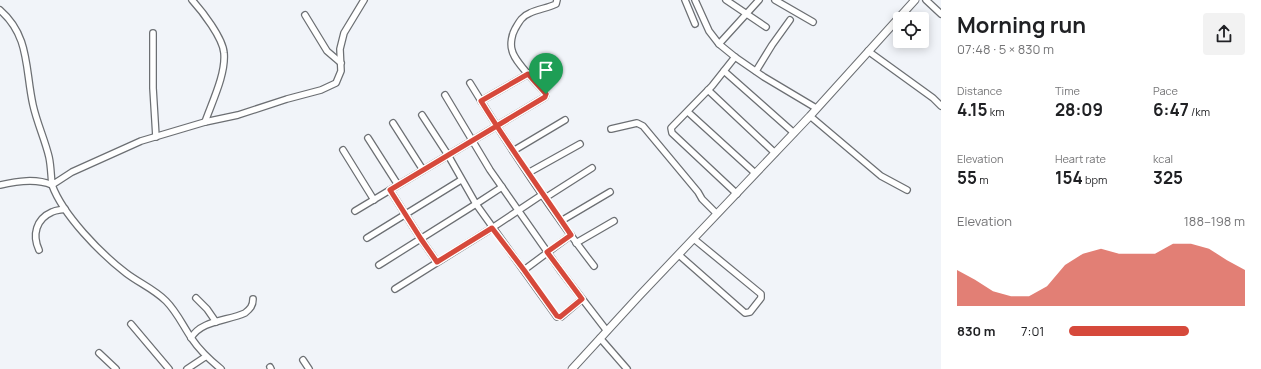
<!DOCTYPE html>
<html lang="en">
<head>
<meta charset="utf-8">
<style>
  body { margin:0; font-family:Manrope,sans-serif; background:#f2f2f2; color:#202124; height:100vh; display:flex; flex-direction:column; font-size:15px; white-space:nowrap }
  * { box-sizing:border-box; margin:0 }
  p { font-size:13px; color:#757577 }
  .icon { flex:none; width:22px; height:22px; fill:none; stroke:currentColor; stroke-width:2; stroke-linecap:round; stroke-linejoin:round }
  .map { position:relative; flex:1; overflow:hidden }
  .drawer { display:flex; flex-direction:column; background:#fff; width:320px }
  .drawer>* { flex:none }
  .fabs { position:absolute; left:893px; top:12px; display:grid; gap:8px }
  .fabs a { display:grid; place-items:center; width:36px; height:36px; border-radius:4px; background:#fff; box-shadow:0 2px 10px #0003; font-size:20px }
  .pin { position:absolute; display:grid; place-items:center; width:34px; height:34px; color:#fff; margin:-41px -17px; border-radius:50% 50% 50% 0; rotate:-45deg; box-shadow:0 0 4px #0007 }
  .pin .icon { rotate:45deg }
  .round { display:grid; place-items:center; flex:none; width:42px; height:42px; border-radius:4px; background:#f2f2f2 }
  .summary { display:flex; align-items:center; justify-content:space-between; height:68px; padding:0 16px }
  h1 { font-size:22px; font-weight:700; line-height:30px }
  .figures { display:grid; grid-template-columns:repeat(3,1fr); gap:6px; height:68px; padding:4px 16px }
  .figures div { display:grid; align-content:center }
  .figures b { font-size:17px; font-weight:700 }
  .figures small { font-size:11px; font-weight:400 }
  .figures p { font-size:11px }
  .chart { height:112px; padding:8px 16px }
  .chart p { display:flex; justify-content:space-between }
  .chart svg { width:100%; height:72px; margin-top:4px; fill:#d6493b; opacity:.7 }
  ul { padding:0 16px; list-style:none; font-size:13px }
  li { display:grid; grid-template-columns:64px 48px 1fr; align-items:center; height:30px }
  li i { height:10px; border-radius:5px; background:#d6493b }
  main { display:flex; flex:1; min-height:0 }
  .map>svg:first-child { display:block }
  .lines { fill:none; stroke-linecap:round; stroke-linejoin:round }
  .minor-casing { stroke:#6c6f73; stroke-width:8 }
  .tertiary-casing { stroke:#6c6f73; stroke-width:9 }
  .minor { stroke:#fff; stroke-width:5.5 }
  .tertiary { stroke:#fff; stroke-width:7 }
  .route-casing { stroke:#fff; stroke-width:8 }
  .route { stroke:#d6493b; stroke-width:5 }
</style>
</head>
<body>
<main>
<div class="map">
<svg width="941" height="369" viewBox="0 0 941 369">
  <rect width="100%" height="100%" fill="#f1f4f9"/>
  <g class="lines">
    <g class="minor-casing">
      <g id="minor">
        <path d="M192,0C202,11 223,38 224,53C226,74 212,102 205,122"/>
        <path d="M685,0L695,24"/>
        <path d="M695,0L709,31L719,44L735,57L764,77L816,108"/>
        <path d="M726,0L766,27"/>
        <path d="M775,0L813,22"/>
        <path d="M926,0L941,14"/>
        <path d="M0,10C30,36 25,69 33,105C37,123 45,140 49,157C51,166 51,176 52,185L72,172L141,141L205,122L238,115L287,99L321,90L336,83L341,71L340,49L344,33L364,0"/>
        <path d="M305,15L327,51L341,63"/>
        <path d="M153,33V88L156,137"/>
        <path d="M719,44L759,0"/>
        <path d="M868,51L933,98L941,106"/>
        <path d="M735,57L712,86L671,128L672,133L737,194"/>
        <path d="M724,71L794,133"/>
        <path d="M756,71L772,45L790,20"/>
        <path d="M470,83C508,145 549,208 594,266"/>
        <path d="M708,90L775,153"/>
        <path d="M445,95L490,170L560,270L607,331"/>
        <path d="M481,101L528,74"/>
        <path d="M688,112L755,173"/>
        <path d="M422,115L448,155L476,204L557,317H561L582,299"/>
        <path d="M810,116L881,176L907,190"/>
        <path d="M393,123L423,170"/>
        <path d="M611,129L637,123L643,126L698,192L702,199L717,214"/>
        <path d="M368,138L398,185"/>
        <path d="M343,150L374,200"/>
        <path d="M513,151L565,120"/>
        <path d="M528,173L580,144"/>
        <path d="M0,185C17,181 36,178 52,185C63,215 100,253 126,273C139,283 154,289 166,301C177,312 183,326 192,339C200,351 210,360 221,369"/>
        <path d="M390,190L421,239L437,262"/>
        <path d="M545,198L592,168"/>
        <path d="M355,211L545,97L546,94C537,83 514,62 512,50C510,44 512,34 515,29C519,22 522,16 530,13C538,9 548,8 556,4L557,0"/>
        <path d="M561,221L610,192"/>
        <path d="M367,238L461,180"/>
        <path d="M576,243L614,221"/>
        <path d="M39,250C32,235 36,219 52,212C56,210 61,210 65,209"/>
        <path d="M679,255L745,313L750,312L761,298V294L694,239"/>
        <path d="M379,265L476,204L502,187"/>
        <path d="M524,270L571,235"/>
        <path d="M395,289L492,228L543,194"/>
        <path d="M196,298L207,309L216,322"/>
        <path d="M131,324L169,369"/>
        <path d="M191,338C201,320 228,321 245,313C250,309 253,306 253,299"/>
        <path d="M600,338L627,369"/>
        <path d="M99,353L116,369"/>
        <path d="M303,360L309,369"/>
        <path d="M270,367L271,369"/>
        <path d="M187,369L205,357"/>
      </g>
    </g>
    <g class="tertiary-casing">
      <path id="tertiary" d="M572,369L640,295L810,116L915,0"/>
    </g>
    <use href="#minor" class="minor"/>
    <use href="#tertiary" class="tertiary"/>
  </g>
  <g class="lines">
    <g class="route-casing">
      <path id="route" d="M546,94L545,97C494,128 442,159 390,190L421,239L437,262L492,228L524,270L557,316L560,317L582,299L547,252L571,235C541,190 509,147 481,101L528,74L546,94"/>
    </g>
    <use href="#route" class="route"/>
  </g>
</svg>
<div class="fabs">
<a><svg class="icon" aria-label="locate" viewBox="0 0 24 24"><circle cx="12" cy="12" r="6"/><path d="M12 2v4M12 18v4M2 12h4M18 12h4"/></svg></a>
</div>
<div class="pin" style="left:546px;top:94px;background:#1e9e55"><svg class="icon" aria-label="arrive" viewBox="0 0 24 24"><path d="M6 21V4h12l-3 4 3 4H6"/></svg></div>
</div>
<section class="drawer">
<div class="summary"><div><h1>Morning run</h1><p>07:48 · 5 × 830 m</p></div><a class="round"><svg class="icon" aria-label="share" viewBox="0 0 24 24"><path d="M12 15V3M7 8l5-5 5 5M5 13v7h14v-7"/></svg></a></div>
<div class="figures">
<div><p>Distance</p><b>4.15<small> km</small></b></div>
<div><p>Time</p><b>28:09</b></div>
<div><p>Pace</p><b>6:47<small> /km</small></b></div>
</div>
<div class="figures">
<div><p>Elevation</p><b>55<small> m</small></b></div>
<div><p>Heart rate</p><b>154<small> bpm</small></b></div>
<div><p>kcal</p><b>325</b></div>
</div>
<div class="chart"><p><span>Elevation</span>188–198 m</p>
<svg viewBox="0 0 160 44" preserveAspectRatio="none"><path d="M0 44V22L10 28L20 35L30 38L40 38L50 32L60 19L70 12L80 9L90 12L100 12L110 12L120 6L130 6L140 9L150 16L160 22V44z"/></svg>
</div>
<ul>
<li><b>830 m</b>7:01<i style="width:68%"></i></li>
</ul>
</section>
</main>
</body>
</html>
